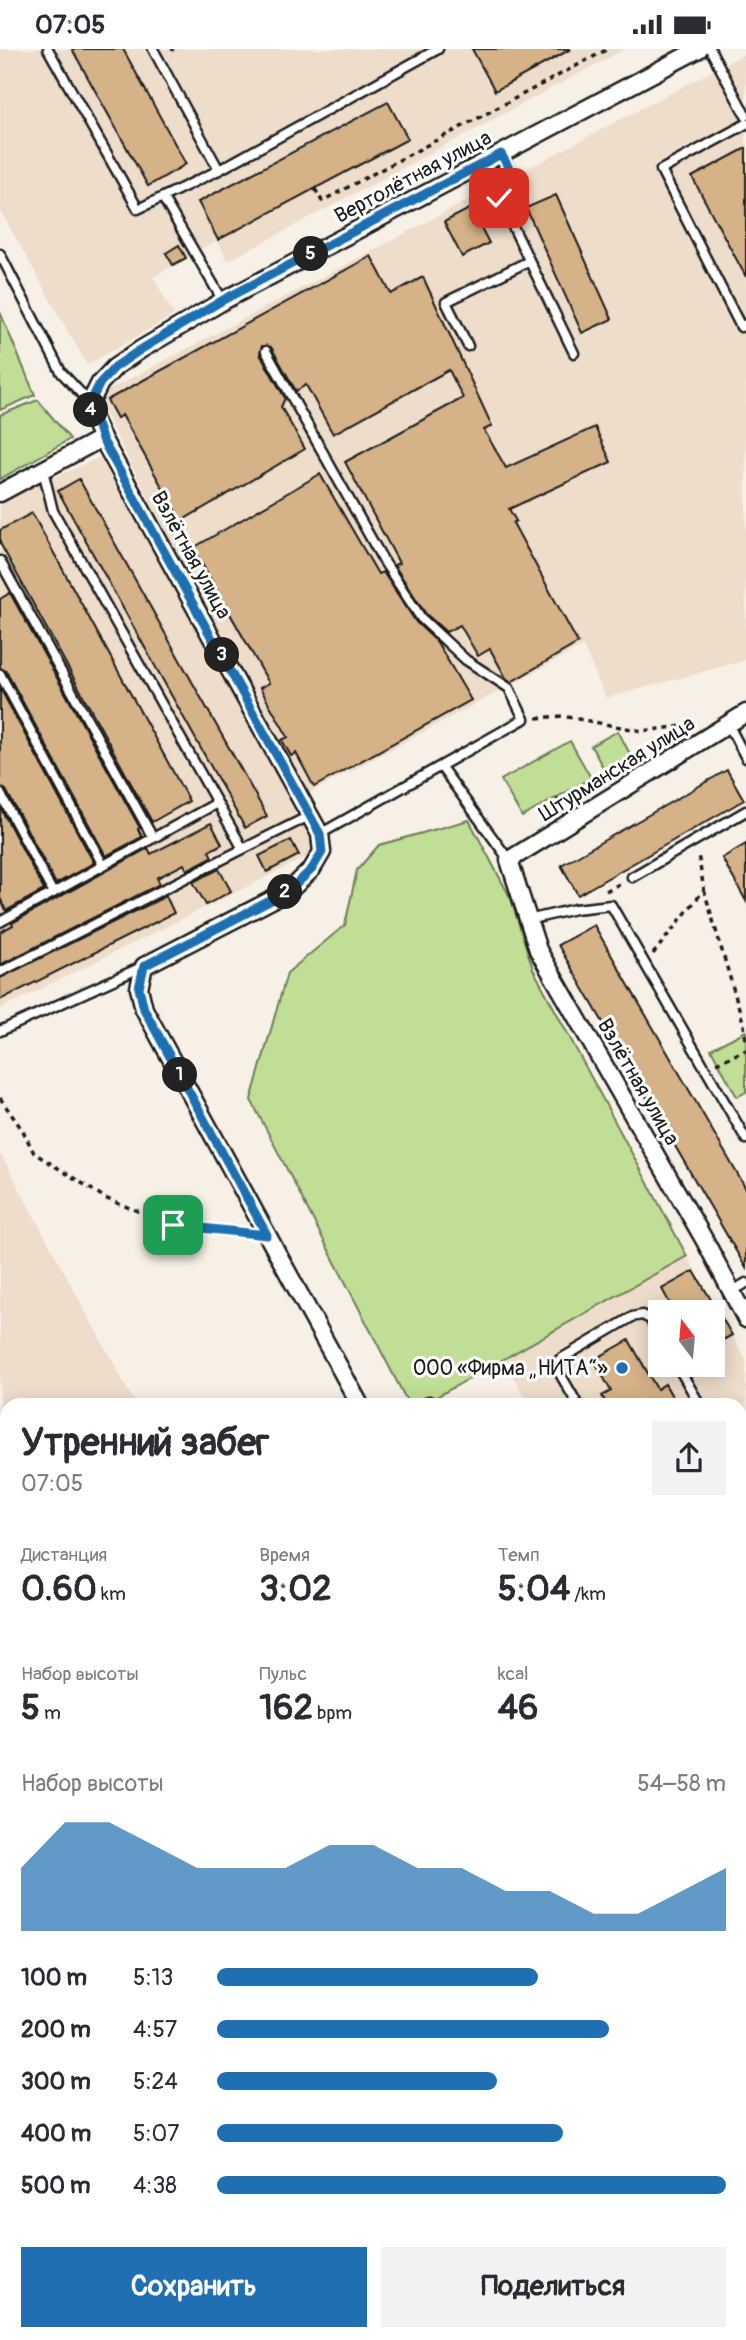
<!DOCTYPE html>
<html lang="ru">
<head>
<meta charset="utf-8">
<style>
  body { margin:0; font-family:Pangolin,sans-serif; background:#f2f2f3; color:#2b2b33; height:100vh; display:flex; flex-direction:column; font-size:26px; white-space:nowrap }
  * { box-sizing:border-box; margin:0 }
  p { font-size:23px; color:#7c7c81 }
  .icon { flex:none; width:38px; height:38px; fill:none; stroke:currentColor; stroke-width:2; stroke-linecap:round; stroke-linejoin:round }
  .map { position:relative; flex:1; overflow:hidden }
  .details { position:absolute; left:0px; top:1349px; width:747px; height:943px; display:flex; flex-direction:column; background:#fff; border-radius:21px 21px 0 0; box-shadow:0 4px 18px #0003 }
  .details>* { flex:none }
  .needle { width:46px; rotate:344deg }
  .tools { position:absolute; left:648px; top:1251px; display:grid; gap:14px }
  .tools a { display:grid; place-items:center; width:77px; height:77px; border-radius:0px; background:#fff; box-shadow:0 4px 18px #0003; font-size:35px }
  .pin { position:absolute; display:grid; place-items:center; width:60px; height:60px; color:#fff; margin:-30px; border-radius:14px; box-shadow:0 4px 10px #0006 }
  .km { position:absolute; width:35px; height:35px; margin:-18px; border-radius:50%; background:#222; color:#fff; font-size:19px; line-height:35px; text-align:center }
  .round { display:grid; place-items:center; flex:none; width:74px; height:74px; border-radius:0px; background:#f2f2f3 }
  .overview { display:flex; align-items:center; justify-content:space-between; height:119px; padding:0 21px }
  h1 { font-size:38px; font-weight:700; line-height:52px }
  .metrics { display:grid; grid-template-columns:repeat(3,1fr); gap:10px; height:119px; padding:7px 21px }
  .metrics div { display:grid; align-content:center }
  .metrics b { font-size:35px; font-weight:700 }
  .metrics small { font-size:19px; font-weight:400 }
  .metrics p { font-size:19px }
  .chart { height:196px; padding:14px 21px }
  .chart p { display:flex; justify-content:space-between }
  .chart svg { width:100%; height:126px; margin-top:7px; fill:#1f6fb2; opacity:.7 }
  .cta { display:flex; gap:14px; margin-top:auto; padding:14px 21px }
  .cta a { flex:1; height:80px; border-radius:0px; background:#1f6fb2; color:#fff; font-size:28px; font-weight:700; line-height:80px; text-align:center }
  .cta a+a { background:#f2f2f3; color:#2b2b33 }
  ul { padding:0 21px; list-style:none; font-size:23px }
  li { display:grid; grid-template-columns:112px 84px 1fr; align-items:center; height:52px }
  li i { height:18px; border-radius:9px; background:#1f6fb2 }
  .status { display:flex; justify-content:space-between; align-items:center; height:49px; padding:0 35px; background:#fff; direction:ltr }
  .status svg { height:19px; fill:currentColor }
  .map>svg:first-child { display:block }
  .built { fill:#edddca; fill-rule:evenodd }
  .green { fill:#c0de96; stroke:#6e7d59; stroke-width:2 }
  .building { fill:#d5b287; stroke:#1c1c1c; stroke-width:2 }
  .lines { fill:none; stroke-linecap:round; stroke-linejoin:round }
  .lane-casing { stroke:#1c1c1c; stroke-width:13 }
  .street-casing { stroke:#1c1c1c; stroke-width:21 }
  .path { stroke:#1c1c1c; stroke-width:3.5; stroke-dasharray:5 5; stroke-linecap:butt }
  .lane { stroke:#fff; stroke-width:8 }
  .street { stroke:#fff; stroke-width:16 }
  .route-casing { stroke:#fff; stroke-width:14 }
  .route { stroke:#1f6fb2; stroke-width:9 }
  .poi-dot { fill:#1f6fb2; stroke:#fff; stroke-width:2.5 }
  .labels { text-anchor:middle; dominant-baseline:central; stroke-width:6; stroke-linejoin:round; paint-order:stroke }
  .street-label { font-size:21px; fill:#1c1c1c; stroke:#fff }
  .poi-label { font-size:21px; fill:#1c1c1c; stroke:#fff; text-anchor:end }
</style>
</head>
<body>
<div class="status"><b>07:05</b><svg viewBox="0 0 49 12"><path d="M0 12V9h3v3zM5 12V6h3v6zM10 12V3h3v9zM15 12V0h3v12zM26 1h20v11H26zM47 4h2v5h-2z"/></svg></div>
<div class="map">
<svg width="746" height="2291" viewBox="0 0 746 2291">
  <rect width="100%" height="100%" fill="#f7f0e7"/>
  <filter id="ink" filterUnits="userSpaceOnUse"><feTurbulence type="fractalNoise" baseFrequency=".0143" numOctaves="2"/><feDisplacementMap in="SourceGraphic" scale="14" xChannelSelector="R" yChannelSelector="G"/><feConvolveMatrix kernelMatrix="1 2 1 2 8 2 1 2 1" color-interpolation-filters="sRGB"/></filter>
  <g filter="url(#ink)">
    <g class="built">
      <path d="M0,0H625L228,212L217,192L195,203L153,228L174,266L87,316L0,161Z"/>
      <path d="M746,4V611L606,649L583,597L304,747L96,348Z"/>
      <path d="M100,408L321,801L0,960V453Z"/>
      <path d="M0,1104L136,1356H7V2190L0,2186Z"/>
      <path d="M687,1207L746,1311V1471L740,1475V1356H529L504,1311ZM660,1264H712V1316H660Z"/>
      <path d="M746,2225V2291H659L667,2286H740V2229Z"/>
    </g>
    <g class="green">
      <path d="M0,263L35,346L0,361Z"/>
      <path d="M38,351L70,390L0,430V366Z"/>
      <path d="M618,682L631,707L605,722L591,697Z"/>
      <path d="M570,692L591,729L522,768L501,731Z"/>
      <path d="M469,771L511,850L533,920L687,1207L422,1356H409L251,1051L287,924L345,876L357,821L379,796Z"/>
      <path d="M746,982V1043L737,1048L711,1000Z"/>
      <path d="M740,1851H746V2225L740,2229Z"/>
      <path d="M0,2221L7,2225V2286H108L118,2291H0Z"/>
      <path d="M150,2286H667L659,2291H159Z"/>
    </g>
    <g class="building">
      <path d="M72,0H123L186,115L148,137Z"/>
      <path d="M472,0H571L495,42Z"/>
      <path d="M388,53L408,90L218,191L198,153Z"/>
      <path d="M746,99V228L692,128Z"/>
      <path d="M556,146L612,270L582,284L526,159Z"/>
      <path d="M471,159L489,194L462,208L444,173Z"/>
      <path d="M179,196L186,209L173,216L166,204Z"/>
      <path d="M371,207L391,245L423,228L492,377L484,381L506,419L595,378L611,413L509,460L516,472L513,474L578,594L511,633L506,629L490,600L478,607L460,576L446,583L426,565L394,516L399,514L345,413L463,349L449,321L333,385L306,336L296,342L271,298L262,297L260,305L285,349L281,358L305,400L181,472L122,366L117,369L107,351Z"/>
      <path d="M320,425L378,525L383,523L416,573L437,593L471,651L314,738L296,704L291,707L282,691L288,688L260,639L269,634L193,499Z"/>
      <path d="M79,430L267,767L245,779L58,442Z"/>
      <path d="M32,464L189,752L152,773L0,494V481Z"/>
      <path d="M10,544L140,779L138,780L142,788L106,807L6,622L0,619V550Z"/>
      <path d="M0,639L94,814L56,835L6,741L0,738Z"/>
      <path d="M727,721L744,751L578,846L561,816Z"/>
      <path d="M0,758L44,841L6,862L0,849Z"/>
      <path d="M211,774L222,795L209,802L212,808L187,821L184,815L157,829L160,835L0,916V883L13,876L12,874L148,799L151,805Z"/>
      <path d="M291,791L299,806L267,823L259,807Z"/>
      <path d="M746,795V852L722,809Z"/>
      <path d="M219,820L231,842L206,856L193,833Z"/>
      <path d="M166,847L174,864L0,951V929Z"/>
      <path d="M594,876L746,1140V1219L558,896Z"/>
      <path d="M694,1222L732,1286L712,1297V1264H675L662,1240Z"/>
      <path d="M629,1291L657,1340L665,1335L677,1356H607L602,1347L611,1342L594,1311Z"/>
    </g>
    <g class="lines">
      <g class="lane-casing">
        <g id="lane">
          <path d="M48,0L138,160L219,121L438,0"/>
          <path d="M153,0L219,121"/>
          <path d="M710,0L746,67"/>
          <path d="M746,75L661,121L741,278L746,275"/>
          <path d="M501,105L520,139L499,149L574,304"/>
          <path d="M163,149L223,252"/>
          <path d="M0,205L61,323L90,354"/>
          <path d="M468,297L446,253L529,212"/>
          <path d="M266,302L383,511L421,569L466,611L509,639L524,670L320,785"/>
          <path d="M0,512L153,789"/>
          <path d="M0,625L103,816"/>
          <path d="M728,675L746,709"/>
          <path d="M441,718L509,811"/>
          <path d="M0,744L53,844"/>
          <path d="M243,800L311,766"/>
          <path d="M632,828L746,762"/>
          <path d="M528,871L575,860L611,856L746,1090"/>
          <path d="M0,873L217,754"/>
          <path d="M0,923L243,800L53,462L43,421"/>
          <path d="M0,982L144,917"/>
          <path d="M731,1243L746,1234"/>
          <path d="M677,1316L700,1356"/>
          <path d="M429,1352L431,1356"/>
          <path d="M578,1356L559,1323V1311L632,1268L642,1266L650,1270L660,1287"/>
          <path d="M740,1511L746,1507"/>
          <path d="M740,1605L746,1609"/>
          <path d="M0,1654L7,1657"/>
          <path d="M0,1748L7,1744"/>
          <path d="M0,2227L7,2232"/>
          <path d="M740,2248L746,2244"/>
          <path d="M97,2286L106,2291"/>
          <path d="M681,2291L689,2286"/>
        </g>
      </g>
      <g class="street-casing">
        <g id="street">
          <path d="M0,444L102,389"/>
          <path d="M746,664L509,811L538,901L705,1192L746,1270"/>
          <path d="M360,1356L144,960L139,939L144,917L289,842L312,820L322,803L320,785L102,389L93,370L90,354L100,334L115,318L140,301L223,252L699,0"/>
        </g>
      </g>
      <g class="path">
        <path d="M172,2L173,0"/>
        <path d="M315,140L322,152L608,0"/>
        <path d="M537,669L562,667L642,682L692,676"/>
        <path d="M618,714L622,722"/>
        <path d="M557,749L562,759"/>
        <path d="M704,841L744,976L746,994"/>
        <path d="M606,842L621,834"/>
        <path d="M653,905L704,841L698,805"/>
        <path d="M716,1014L746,1001"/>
        <path d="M0,1049L23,1082L34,1104L107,1150L173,1176L249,1185"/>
        <path d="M740,1823L746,1825"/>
      </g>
      <use href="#lane" class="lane"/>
      <use href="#street" class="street"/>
    </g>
  </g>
  <g class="lines" filter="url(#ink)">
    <g class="route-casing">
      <path id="route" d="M173,1176L267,1186L144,960L139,939L144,917L289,842L312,820L322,803L320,785L102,390L90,354L100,334L115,318L140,301L223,251L501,105L520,139L499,149"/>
    </g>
    <use href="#route" class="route"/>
  </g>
  <circle class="poi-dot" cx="622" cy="1319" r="7"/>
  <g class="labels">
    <g class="street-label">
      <text transform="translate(413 128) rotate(-28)">Вертолётная улица</text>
      <text transform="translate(191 506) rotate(61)">Взлётная улица</text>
      <text transform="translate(617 720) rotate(-32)">Штурманская улица</text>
      <text transform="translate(638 1033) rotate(60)">Взлётная улица</text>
    </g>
    <g class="poi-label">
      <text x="608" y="1319">ООО «Фирма „НИТА“»</text>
    </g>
  </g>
</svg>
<div class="tools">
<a><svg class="needle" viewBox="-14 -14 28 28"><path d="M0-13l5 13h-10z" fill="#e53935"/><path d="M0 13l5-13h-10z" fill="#7c7c81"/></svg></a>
</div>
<div class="pin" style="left:173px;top:1176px;background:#1e9e55"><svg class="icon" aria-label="arrive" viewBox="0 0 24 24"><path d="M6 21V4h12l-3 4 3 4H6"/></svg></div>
<div class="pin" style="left:499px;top:149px;background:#d93025"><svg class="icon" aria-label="check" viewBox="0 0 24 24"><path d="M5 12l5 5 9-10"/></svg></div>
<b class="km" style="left:180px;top:1026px">1</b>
<b class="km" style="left:285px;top:843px">2</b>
<b class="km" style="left:222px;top:606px">3</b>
<b class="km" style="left:91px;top:361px">4</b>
<b class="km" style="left:311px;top:205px">5</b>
<section class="details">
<div class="overview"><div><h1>Утренний забег</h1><p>07:05</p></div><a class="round"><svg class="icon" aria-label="share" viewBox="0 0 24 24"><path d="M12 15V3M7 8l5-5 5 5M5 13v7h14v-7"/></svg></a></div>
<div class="metrics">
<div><p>Дистанция</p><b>0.60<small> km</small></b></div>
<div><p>Время</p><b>3:02</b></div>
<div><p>Темп</p><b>5:04<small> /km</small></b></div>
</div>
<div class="metrics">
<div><p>Набор высоты</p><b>5<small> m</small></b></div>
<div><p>Пульс</p><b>162<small> bpm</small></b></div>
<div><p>kcal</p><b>46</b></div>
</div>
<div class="chart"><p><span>Набор высоты</span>54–58 m</p>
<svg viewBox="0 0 160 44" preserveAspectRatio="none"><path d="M0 44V22L10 6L20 6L30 14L40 22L50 22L60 22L70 14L80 14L90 22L100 22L110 30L120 30L130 38L140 38L150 30L160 22V44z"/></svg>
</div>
<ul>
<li><b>100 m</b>5:13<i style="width:63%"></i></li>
<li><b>200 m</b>4:57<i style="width:77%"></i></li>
<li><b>300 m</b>5:24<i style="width:55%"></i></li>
<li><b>400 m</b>5:07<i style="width:68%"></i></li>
<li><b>500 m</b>4:38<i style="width:100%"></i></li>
</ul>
<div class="cta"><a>Сохранить</a><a>Поделиться</a></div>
</section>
</div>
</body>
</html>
